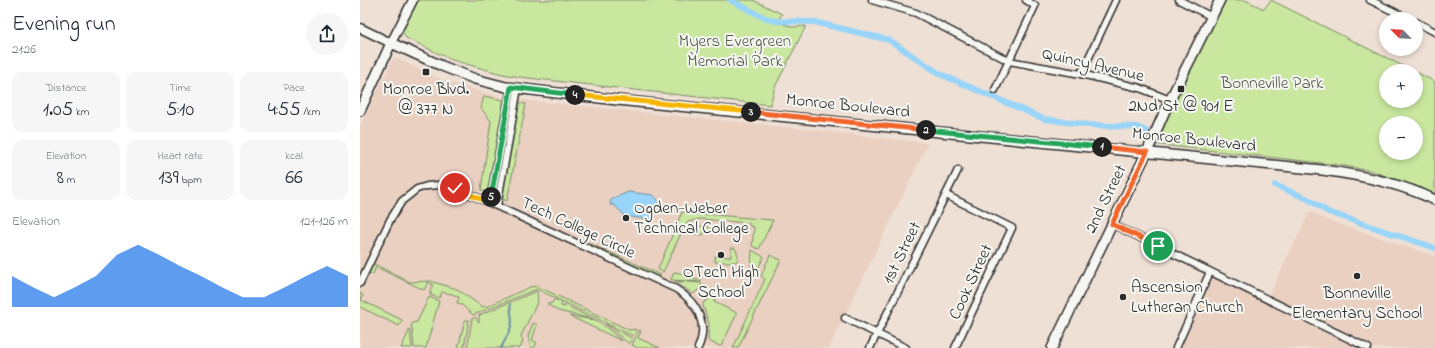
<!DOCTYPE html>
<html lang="en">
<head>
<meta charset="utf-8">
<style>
  body { margin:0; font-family:"Indie Flower",sans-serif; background:#f6f6f7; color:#1f2937; height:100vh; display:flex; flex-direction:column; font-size:15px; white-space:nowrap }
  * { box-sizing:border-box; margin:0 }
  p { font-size:13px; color:#747a83 }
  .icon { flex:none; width:22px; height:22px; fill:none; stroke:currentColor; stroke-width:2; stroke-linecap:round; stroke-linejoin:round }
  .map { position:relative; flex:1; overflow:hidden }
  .side { display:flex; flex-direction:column; background:#fff; width:360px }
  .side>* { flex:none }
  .needle { width:26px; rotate:295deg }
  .fabs { position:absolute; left:1019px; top:12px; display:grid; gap:8px }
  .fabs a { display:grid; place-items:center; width:44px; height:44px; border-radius:50%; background:#fff; box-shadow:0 2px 6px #0003; font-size:20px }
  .pin { position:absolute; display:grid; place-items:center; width:34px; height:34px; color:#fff; margin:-17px; border:2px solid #fff; border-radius:50%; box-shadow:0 1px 4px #0007 }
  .km { position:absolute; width:20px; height:20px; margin:-10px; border-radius:50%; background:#222; color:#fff; font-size:11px; line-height:20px; text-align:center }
  .round { display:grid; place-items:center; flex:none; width:42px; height:42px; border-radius:21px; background:#f6f6f7 }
  .head { display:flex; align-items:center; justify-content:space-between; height:68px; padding:0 12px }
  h1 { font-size:22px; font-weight:600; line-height:30px }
  .metrics { display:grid; grid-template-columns:repeat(3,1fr); gap:6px; height:68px; padding:4px 12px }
  .metrics div { display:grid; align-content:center; border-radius:10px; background:#f6f6f7; text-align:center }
  .metrics b { font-size:20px; font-weight:600 }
  .metrics small { font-size:11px; font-weight:400 }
  .metrics p { font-size:11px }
  .chart { height:112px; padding:8px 12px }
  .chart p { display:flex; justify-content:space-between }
  .chart svg { width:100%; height:72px; margin-top:4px; fill:#1a73e8; opacity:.7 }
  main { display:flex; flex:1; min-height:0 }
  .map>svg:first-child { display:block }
  .built { fill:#ead0c1 }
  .green { fill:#c9e79f; stroke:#7a8965; fill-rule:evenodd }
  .water { fill:#98d5f9; stroke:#6c91a7 }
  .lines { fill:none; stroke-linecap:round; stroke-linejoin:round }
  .stream { stroke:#6c91a7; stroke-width:2 }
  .canal { stroke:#98d5f9; stroke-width:6 }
  .minor-casing { stroke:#2b2b2b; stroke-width:9 }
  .tertiary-casing { stroke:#2b2b2b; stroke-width:11 }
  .secondary-casing { stroke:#2b2b2b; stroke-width:12 }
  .minor { stroke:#f6f6f2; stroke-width:6 }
  .tertiary { stroke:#f6f6f2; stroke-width:8 }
  .secondary { stroke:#f6f6f2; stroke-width:9 }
  .split-1-casing { stroke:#fff; stroke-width:8 }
  .split-2-casing { stroke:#fff; stroke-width:8 }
  .split-3-casing { stroke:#fff; stroke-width:8 }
  .split-4-casing { stroke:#fff; stroke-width:8 }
  .split-5-casing { stroke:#fff; stroke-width:8 }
  .split-6-casing { stroke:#fff; stroke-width:8 }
  .split-1 { stroke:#f0652b; stroke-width:5 }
  .split-2 { stroke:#22a559; stroke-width:5 }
  .split-3 { stroke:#f0652b; stroke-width:5 }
  .split-4 { stroke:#f5b400; stroke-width:5 }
  .split-5 { stroke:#22a559; stroke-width:5 }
  .split-6 { stroke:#f5b400; stroke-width:5 }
  .poi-dot { fill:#2b2b2b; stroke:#f6f6f2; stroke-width:1.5 }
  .labels { text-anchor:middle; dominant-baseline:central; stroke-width:4; stroke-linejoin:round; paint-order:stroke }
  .park-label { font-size:17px; fill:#525a48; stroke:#f6f6f2 }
  .street-label { font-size:17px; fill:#2b2b2b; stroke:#f6f6f2 }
  .poi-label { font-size:17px; fill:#2b2b2b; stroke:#f6f6f2 }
</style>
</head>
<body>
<main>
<section class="side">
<div class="head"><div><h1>Evening run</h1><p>21:26</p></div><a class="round"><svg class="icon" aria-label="share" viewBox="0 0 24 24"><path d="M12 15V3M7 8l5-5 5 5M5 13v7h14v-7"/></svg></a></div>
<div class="metrics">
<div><p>Distance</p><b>1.05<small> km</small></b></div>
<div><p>Time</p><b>5:10</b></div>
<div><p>Pace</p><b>4:55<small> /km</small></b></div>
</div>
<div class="metrics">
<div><p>Elevation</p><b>8<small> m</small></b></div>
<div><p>Heart rate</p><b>139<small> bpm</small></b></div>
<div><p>kcal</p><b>66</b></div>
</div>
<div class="chart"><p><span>Elevation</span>121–126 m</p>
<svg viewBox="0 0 160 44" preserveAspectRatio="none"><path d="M0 44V25L10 32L20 38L30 32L40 25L50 12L60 6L70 12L80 19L90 25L100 32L110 38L120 38L130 32L140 25L150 19L160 25V44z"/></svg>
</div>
</section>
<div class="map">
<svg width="1075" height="348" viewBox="0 0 1075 348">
  <rect width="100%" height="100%" fill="#efe0d5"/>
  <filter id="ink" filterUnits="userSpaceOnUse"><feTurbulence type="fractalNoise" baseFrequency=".025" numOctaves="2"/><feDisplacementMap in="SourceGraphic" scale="8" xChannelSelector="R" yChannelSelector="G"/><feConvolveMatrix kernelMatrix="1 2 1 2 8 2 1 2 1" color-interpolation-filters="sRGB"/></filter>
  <g filter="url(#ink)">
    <g class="built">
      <path d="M34,57L84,81L144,98L455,130L568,143L469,348H0V126Z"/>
      <path d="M950,211L967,220L1075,256V348H1015L908,297Z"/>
      <path d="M851,275L1001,348H820Z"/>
    </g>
    <g class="green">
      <path d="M57,0H393L422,14L417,22L433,27L446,26L415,87L410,105L159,77L142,74L92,60L46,38L42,31Z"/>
      <path d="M863,0H885L904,9L911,0L1053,71H1026V101H1056V72L1075,82V194L1012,171L979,165L792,144ZM1026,123H1056V153H1026Z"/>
      <path d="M124,96L143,100V104L127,193L121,190L131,121L121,108Z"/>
      <path d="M159,103L166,104L147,201L141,198Z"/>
      <path d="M322,212L412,220H413L399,249L392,246L394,227L390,226L389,223L340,219L328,222L324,227L303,272L298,269Z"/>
      <path d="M338,226L350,227L355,232L345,231L343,235L330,233L332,228Z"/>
      <path d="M224,241L301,275L297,279L224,244Z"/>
      <path d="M371,248H375C377,253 380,257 376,262H355V256L371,257Z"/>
      <path d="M392,250L404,257L398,268H396L391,266Z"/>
      <path d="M410,255L421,260L378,348H373L405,279L401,276Z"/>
      <path d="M14,264L50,282L70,281L97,289L121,306L126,307L170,287L177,286L269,330L276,329L273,336L177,289L113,315L102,305L97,303L99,297L92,294L82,292L79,298L70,295L72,293H69L73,285L68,282L64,290L16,267L13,274H10L9,272Z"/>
      <path d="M314,272L320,273L336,280L341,279V282L311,280Z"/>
      <path d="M315,281L341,283L342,287L333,294Z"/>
      <path d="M177,291L178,301L161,336L163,341L160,348H107L112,319L115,317L119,323V315Z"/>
      <path d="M0,293L3,295L1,300L42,320L39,326L0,307Z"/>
      <path d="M353,296L355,298L354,302L377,313L362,345L360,346L348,341L349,324L343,306V303Z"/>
      <path d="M69,297L79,301L66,348H54L52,328L51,327L52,323L57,322Z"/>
      <path d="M194,299L202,303L201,306L204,307L205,305L233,319L198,311L187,304L192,303Z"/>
      <path d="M209,316L236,320L241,323L262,341Z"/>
      <path d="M105,320H109L104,348H98Z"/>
      <path d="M173,323L177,325L172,340L177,343L174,348H171L168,336Z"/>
      <path d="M245,324L272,338L269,344Z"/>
      <path d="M50,329L52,348H41Z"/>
      <path d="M279,330L281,331L278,338L300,348H278L272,345Z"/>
    </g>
    <path class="water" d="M268,192L293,195L298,200L295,216L290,220L265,216L254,205H250L251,200Z"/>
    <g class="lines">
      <path class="stream" d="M141,348L150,330L152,321L150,304"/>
      <g class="canal">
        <path d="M370,0L403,17L415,21L454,22L529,40L580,74L684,119L729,125L777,127L786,131"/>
        <path d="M915,185L948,199L968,212L1075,248"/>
      </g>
      <g class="minor-casing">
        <g id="minor">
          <path d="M512,0L556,13L649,61L721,74L780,88L810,100"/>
          <path d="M819,0L852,17"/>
          <path d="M1010,0L1049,19"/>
          <path d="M1056,22L1075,32"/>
          <path d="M721,74L756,0"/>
          <path d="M635,90L675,6L666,0"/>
          <path d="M586,195L652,228L595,348"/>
          <path d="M130,203L151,87"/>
          <path d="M137,206L158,88"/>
          <path d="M752,224L1008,348"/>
          <path d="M0,283L30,220L42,201L57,189L67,186L79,185L95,188L130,203L316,289C337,302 349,324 338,348"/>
          <path d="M485,318L546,348"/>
          <path d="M510,348L598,170"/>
          <path d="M816,348L850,272"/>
        </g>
      </g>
      <g class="tertiary-casing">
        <path id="tertiary" d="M0,28L31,43L53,0"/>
      </g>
      <g class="secondary-casing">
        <g id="secondary">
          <path d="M0,111L31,43L82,66L115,79L146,87L257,100L962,170C1001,175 1040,183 1075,200"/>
          <path d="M692,348L787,152L807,106L860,0"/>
        </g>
      </g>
      <use href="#minor" class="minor"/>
      <use href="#tertiary" class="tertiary"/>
      <use href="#secondary" class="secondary"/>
    </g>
  </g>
  <g class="lines" filter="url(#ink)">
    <g class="split-1-casing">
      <path id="split-1" d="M742,147L787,152L752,224L798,246"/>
    </g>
    <g class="split-2-casing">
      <path id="split-2" d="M566,130L742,147"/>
    </g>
    <g class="split-3-casing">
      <path id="split-3" d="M391,112L566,130"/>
    </g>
    <g class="split-4-casing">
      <path id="split-4" d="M215,95L391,112"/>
    </g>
    <g class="split-5-casing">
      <path id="split-5" d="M131,197L151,87L215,95"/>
    </g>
    <g class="split-6-casing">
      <path id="split-6" d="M95,188L130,203L131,197"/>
    </g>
    <use href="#split-1" class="split-1"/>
    <use href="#split-2" class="split-2"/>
    <use href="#split-3" class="split-3"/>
    <use href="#split-4" class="split-4"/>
    <use href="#split-5" class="split-5"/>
    <use href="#split-6" class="split-6"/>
  </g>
  <g class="poi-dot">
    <rect x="62" y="68" width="8" height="8" rx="2"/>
    <rect x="817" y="85" width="8" height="8" rx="2"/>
    <circle cx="266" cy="218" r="4"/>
    <circle cx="361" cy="255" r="4"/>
    <circle cx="997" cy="276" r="4"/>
    <circle cx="763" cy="297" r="4"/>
  </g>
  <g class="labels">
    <g class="park-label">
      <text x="375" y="41">Myers Evergreen<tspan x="375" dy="20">Memorial Park</tspan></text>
      <text x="912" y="83">Bonneville Park</text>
    </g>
    <g class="street-label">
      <text transform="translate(733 65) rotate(13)">Quincy Avenue</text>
      <text transform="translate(488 106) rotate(6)">Monroe Boulevard</text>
      <text transform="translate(834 140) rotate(6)">Monroe Boulevard</text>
      <text transform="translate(746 199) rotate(-64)">2nd Street</text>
      <text transform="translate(218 228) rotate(25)">Tech College Circle</text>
      <text transform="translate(542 253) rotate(-64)">1st Street</text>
      <text transform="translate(611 282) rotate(-65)">Cook Street</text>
    </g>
    <g class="poi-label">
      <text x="66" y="89">Monroe Blvd.<tspan x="66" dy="20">@ 377 N</tspan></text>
      <text x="821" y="106">2Nd St @ 901 E</text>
      <text x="274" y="208" text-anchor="start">Ogden-Weber<tspan x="274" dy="20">Technical College</tspan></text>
      <text x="361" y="272">OTech High<tspan x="361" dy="20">School</tspan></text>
      <text x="771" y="287" text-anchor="start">Ascension<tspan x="771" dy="20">Lutheran Church</tspan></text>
      <text x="997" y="293">Bonneville<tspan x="997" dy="20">Elementary School</tspan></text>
    </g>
  </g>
</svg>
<div class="fabs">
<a><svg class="needle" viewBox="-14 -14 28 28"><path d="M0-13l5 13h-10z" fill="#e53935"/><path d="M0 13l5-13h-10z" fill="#747a83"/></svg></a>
<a>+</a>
<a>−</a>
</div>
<div class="pin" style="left:798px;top:246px;background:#1e9e55"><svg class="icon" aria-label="arrive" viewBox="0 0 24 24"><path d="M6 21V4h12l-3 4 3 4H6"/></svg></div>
<div class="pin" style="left:95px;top:188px;background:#d93025"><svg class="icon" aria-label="check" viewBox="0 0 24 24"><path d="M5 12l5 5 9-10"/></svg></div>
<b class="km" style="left:742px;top:147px">1</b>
<b class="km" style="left:566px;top:130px">2</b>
<b class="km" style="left:391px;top:112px">3</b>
<b class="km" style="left:215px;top:95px">4</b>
<b class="km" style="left:131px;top:197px">5</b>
</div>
</main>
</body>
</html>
